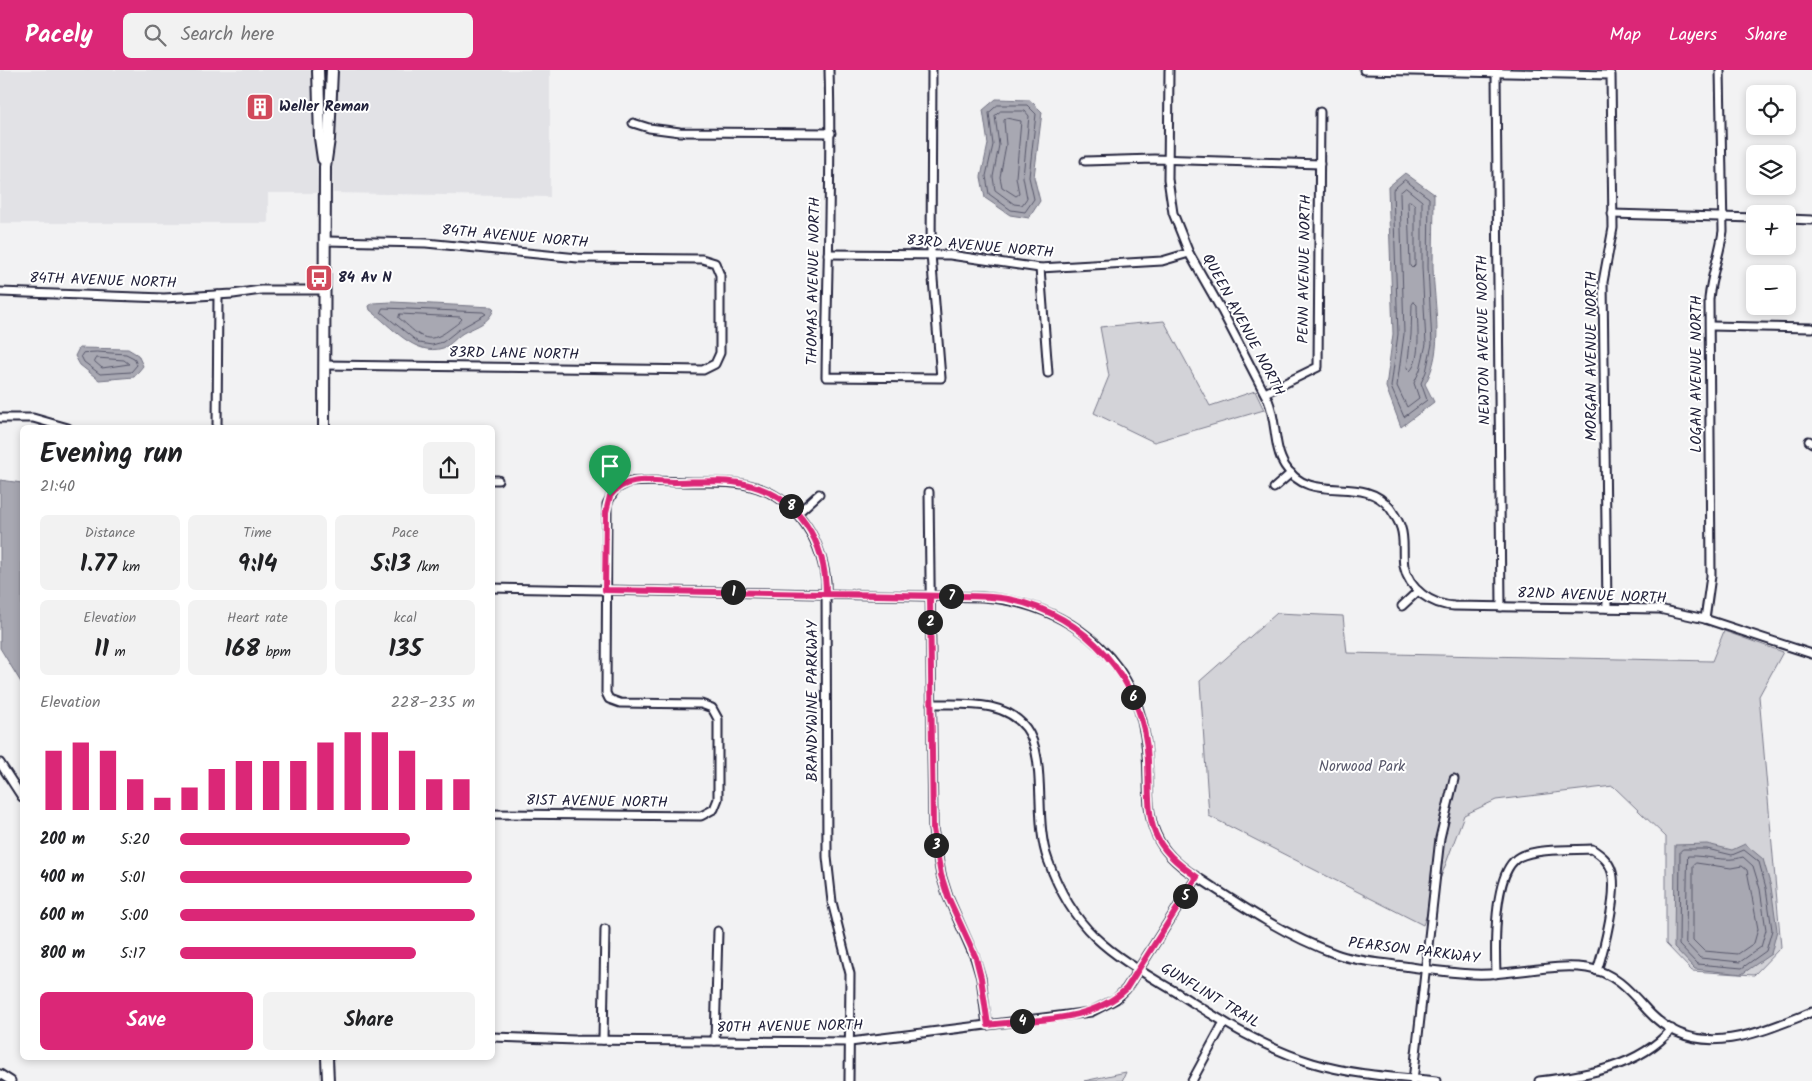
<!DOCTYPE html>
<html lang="en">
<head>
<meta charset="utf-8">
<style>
  body { margin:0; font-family:Kalam,sans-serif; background:#f2f2f2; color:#202124; height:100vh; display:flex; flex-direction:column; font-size:19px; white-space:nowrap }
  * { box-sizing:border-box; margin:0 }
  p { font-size:16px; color:#757577 }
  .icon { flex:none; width:28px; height:28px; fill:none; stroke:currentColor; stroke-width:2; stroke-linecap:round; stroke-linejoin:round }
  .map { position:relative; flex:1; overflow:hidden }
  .side { position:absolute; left:20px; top:355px; width:475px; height:635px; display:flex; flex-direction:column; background:#fff; border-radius:8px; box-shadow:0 2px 8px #0003 }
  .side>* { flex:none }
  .buttons { position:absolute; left:1746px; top:15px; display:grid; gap:10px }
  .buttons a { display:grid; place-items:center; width:50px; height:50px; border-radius:8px; background:#fff; box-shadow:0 2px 8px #0003; font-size:25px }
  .pin { position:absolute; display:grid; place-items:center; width:42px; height:42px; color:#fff; margin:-51px -21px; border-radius:50% 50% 50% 0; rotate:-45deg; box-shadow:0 0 5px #0007 }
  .pin .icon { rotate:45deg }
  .km { position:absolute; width:25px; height:25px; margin:-12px; border-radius:50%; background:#222; color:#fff; font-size:14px; line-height:25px; text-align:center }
  .round { display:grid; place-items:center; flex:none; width:52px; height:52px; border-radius:8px; background:#f2f2f2 }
  .summary { display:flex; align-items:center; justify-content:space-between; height:85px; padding:0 20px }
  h1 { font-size:28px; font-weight:600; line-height:38px }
  .figures { display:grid; grid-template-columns:repeat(3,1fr); gap:8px; height:85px; padding:5px 20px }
  .figures div { display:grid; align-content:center; border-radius:8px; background:#f2f2f2; text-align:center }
  .figures b { font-size:25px; font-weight:600 }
  .figures small { font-size:14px; font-weight:400 }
  .figures p { font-size:14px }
  .chart { height:140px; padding:10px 20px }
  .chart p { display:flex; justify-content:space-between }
  .chart svg { width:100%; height:90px; margin-top:5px; stroke:#db2777; stroke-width:6 }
  .action { display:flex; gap:10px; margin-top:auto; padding:10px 20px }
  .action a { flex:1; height:58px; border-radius:8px; background:#db2777; color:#fff; font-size:20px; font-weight:600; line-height:58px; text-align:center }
  .action a+a { background:#f2f2f2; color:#202124 }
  ul { padding:0 20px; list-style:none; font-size:16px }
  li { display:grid; grid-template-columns:80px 60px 1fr; align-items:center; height:38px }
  li i { height:12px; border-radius:6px; background:#db2777 }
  header { display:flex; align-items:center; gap:30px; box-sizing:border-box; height:70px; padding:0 25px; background:#db2777; color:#fff }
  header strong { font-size:24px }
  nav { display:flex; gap:28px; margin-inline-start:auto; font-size:18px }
  .search { width:350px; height:45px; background:#f2f2f2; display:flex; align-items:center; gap:12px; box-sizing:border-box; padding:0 18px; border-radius:8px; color:#757577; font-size:19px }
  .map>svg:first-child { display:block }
  .built { fill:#e2e2e6 }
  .green { fill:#d3d3d8; stroke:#7a7a8a }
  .water { fill:#a8a8b2; stroke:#727282 }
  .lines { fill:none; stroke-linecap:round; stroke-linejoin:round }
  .shore { stroke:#58586b; stroke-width:1 }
  .street-casing { stroke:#22223b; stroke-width:11 }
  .secondary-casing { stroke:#22223b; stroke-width:14 }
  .street { stroke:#fff; stroke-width:7 }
  .secondary { stroke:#fff; stroke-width:10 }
  .route-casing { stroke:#fff; stroke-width:10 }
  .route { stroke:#db2777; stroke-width:6 }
  .labels { text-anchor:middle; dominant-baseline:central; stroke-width:4; stroke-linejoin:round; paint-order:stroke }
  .poi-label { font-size:15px; font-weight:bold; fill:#22223b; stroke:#fff; text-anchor:start }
  .street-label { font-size:15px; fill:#22223b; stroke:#fff }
  .park-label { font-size:15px; fill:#57576a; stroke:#fff }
</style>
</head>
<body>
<header>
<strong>Pacely</strong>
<div class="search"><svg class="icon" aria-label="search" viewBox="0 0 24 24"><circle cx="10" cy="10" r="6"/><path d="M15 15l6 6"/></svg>Search here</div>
<nav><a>Map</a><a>Layers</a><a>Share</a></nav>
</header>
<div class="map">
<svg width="1812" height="1011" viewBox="0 0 1812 1011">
  <rect width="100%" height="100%" fill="#f2f2f3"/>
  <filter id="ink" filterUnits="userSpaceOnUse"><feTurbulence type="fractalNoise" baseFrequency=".02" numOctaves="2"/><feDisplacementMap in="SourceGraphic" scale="10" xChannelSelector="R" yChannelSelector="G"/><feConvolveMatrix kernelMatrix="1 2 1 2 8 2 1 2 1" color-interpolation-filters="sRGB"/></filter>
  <g filter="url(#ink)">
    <g class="built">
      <path d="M0,0H314L318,123H268V153H0Z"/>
      <path d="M338,0H550V127L333,123L332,76Z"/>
    </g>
    <g class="green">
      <path d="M1164,251L1210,336L1255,321L1264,340L1154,372L1094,343L1109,306L1100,257Z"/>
      <path d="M1277,543L1343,546L1347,583L1712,591L1724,561L1783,582L1759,626L1781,877L1754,905L1692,901L1666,874V767L1613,716L1496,730L1464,745L1423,855L1209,746L1200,611Z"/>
      <path d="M1126,1002L1122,1011H1084Z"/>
    </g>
    <g class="water">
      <path d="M996,29L1030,30L1042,42L1034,107L1040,131L1029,148L1010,145L985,128L981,107L988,74L983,40Z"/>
      <path d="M1405,103L1434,124C1434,149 1433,173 1433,197C1434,235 1445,279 1425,314L1434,332L1401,357L1386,317L1393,264L1388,117Z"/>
      <path d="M392,232L492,237L494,239C489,253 477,256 465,262C457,266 451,275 443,278C415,287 391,256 370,240L369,236L373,233Z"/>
      <path d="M79,278L128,279L138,285L143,296L134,307L99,310L80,295L75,286Z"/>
      <path d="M0,410L22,413V614L0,578Z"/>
      <path d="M1707,774L1732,780L1745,774L1763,789L1771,817L1777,860L1771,884L1742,904L1695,899L1674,877L1675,775Z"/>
    </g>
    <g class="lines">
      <g class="shore">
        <path d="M998,35H1027L1036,44L1029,107L1034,129L1025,142L1011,140L989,124L986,106L993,75L989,43Z"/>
        <path d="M1001,41H1025L1029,46L1023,107L1027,128L1022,135L1014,134L995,120L993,107L999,75L995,46Z"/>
        <path d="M1006,48L1021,51L1016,107L1019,124L1016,126L1002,117L1000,107L1006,75L1004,51Z"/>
        <path d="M1405,110L1429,128L1428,197L1432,274L1426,302L1421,313L1427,330L1404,347L1391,317L1398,264L1393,120Z"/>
        <path d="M1406,118L1422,131V197L1426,274L1420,300L1414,313L1419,328L1407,337L1397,316L1404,264L1400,123Z"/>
        <path d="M1410,131L1415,135V195L1412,198L1410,196L1408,133Z"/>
        <path d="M1414,232L1417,235C1417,250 1422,290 1410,301L1407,298L1411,265L1412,235Z"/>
        <path d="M383,238L483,242L486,244L458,260L443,272L432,275L419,273L381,242Z"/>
        <path d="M400,244L460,247L462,249C459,253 454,256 450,259C426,278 418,264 399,248Z"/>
        <path d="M97,282L126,284L134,288L137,295L131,302L100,304L84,292L81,286L83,283Z"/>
        <path d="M97,288L124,290L129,294L102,298L95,292Z"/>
        <path d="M1683,779H1707L1732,785L1744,780L1759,792L1766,818L1772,860L1766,881L1742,898L1697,894L1679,875L1680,782Z"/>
        <path d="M1688,786C1707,785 1726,793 1743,787L1753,796L1760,819L1766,860L1761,877L1740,892L1700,888L1686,873Z"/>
        <path d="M1696,793L1731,798L1742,796L1747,800L1758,859L1754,873L1738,884L1704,881L1693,870V796Z"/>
      </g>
      <g class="street-casing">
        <g id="street">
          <path d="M829,0C832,103 827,205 826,307L941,308L931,184L932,0"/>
          <path d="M1169,0L1168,109L1173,143L1189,183L1222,241L1268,330C1277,351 1273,377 1285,396C1311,437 1362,402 1390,438C1394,444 1399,451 1401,458C1405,470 1402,484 1404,496C1409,520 1432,535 1454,536L1659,539L1705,549L1812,584"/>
          <path d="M1364,0L1611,5L1613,158L1603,212L1607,538"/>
          <path d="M1496,3L1501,537"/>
          <path d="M633,53L649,58L680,62L831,63"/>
          <path d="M1085,91L1154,89L1320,94"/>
          <path d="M1612,144L1755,148"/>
          <path d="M1788,149L1812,150"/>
          <path d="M828,184L950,185L1040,198L1162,191L1189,183"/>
          <path d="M1040,198L1048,303"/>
          <path d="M0,222L164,228L233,224L261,220H325"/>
          <path d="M1710,256L1812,258"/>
          <path d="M324,295L703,300L715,294L720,283V205L715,193L702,189L578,188L426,173L325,171"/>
          <path d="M1265,323L1318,297L1320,42"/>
          <path d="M0,348H33L68,358"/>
          <path d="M217,358L218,225"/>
          <path d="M1809,371L1812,373"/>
          <path d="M492,410H498"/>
          <path d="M1274,418L1291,403"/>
          <path d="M929,422L933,759L941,805L948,827L975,888L981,908L987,955"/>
          <path d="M798,443L819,424"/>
          <path d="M492,518L982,527C1063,533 1132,582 1145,666C1154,722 1134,763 1188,801C1234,831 1283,865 1336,884C1355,891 1375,892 1395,895C1421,898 1447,903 1474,904C1511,906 1552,893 1587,898C1614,902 1630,921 1647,940C1695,993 1758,963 1812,942"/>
          <path d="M1402,536L1418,521"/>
          <path d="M1705,549L1711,506L1709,229C1711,205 1720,184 1723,161L1720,0"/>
          <path d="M931,634C962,635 1004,629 1026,658C1048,688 1033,751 1048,790C1058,818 1073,846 1095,867C1119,890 1148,905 1176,922C1220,950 1263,978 1313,993C1353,1005 1395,1007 1436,1011"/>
          <path d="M0,693L22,727"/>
          <path d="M492,744L701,746L714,739L718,729V649L712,638L701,634L620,633L609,629L606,623L607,434L615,419L629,412C649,410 670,412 690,412C708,412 726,411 743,414C793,423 820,464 826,511L827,787L832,832L850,904L849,1011"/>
          <path d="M1496,904C1495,877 1493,801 1519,787C1536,778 1573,780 1592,779C1601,785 1609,791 1612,802C1618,823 1604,879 1597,901"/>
          <path d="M492,967L575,970L850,972L1091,942L1116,929L1126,919L1197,807"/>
          <path d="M603,970L605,859"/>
          <path d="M715,971L718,861"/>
          <path d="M0,1004L11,1011"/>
          <path d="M1192,1011L1224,952"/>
          <path d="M1413,1011L1440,768L1454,709"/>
          <path d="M1539,1011C1588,1005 1638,997 1672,959"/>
        </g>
      </g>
      <g class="secondary-casing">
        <g id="secondary">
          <path d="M318,0L320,68L323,89"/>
          <path d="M324,358L325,97L329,69L332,0"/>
          <path d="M327,988L328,1011"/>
        </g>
      </g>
      <use href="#street" class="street"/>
      <use href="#secondary" class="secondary"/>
    </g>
  </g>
  <g class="lines" filter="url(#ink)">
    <g class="route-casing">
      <path id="route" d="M610,426L606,442L605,520L930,526L933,759L941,805L948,827L976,888L981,908L988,955C1034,949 1091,953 1126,919L1197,807C1143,772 1150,748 1148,690C1144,609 1086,545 1008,529C987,525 965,526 943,526C904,525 865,524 826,524C826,472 799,426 745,414C722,409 697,412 673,412C651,411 624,406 610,426"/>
    </g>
    <use href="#route" class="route"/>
  </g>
  <defs>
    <g id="building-square" transform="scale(1.4375)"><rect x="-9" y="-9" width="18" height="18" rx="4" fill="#d1495b" stroke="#fff"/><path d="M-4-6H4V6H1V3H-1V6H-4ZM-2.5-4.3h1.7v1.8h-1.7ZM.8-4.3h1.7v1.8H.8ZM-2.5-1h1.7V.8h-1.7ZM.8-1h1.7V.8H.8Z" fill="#fff"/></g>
    <g id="bus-square" transform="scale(1.4375)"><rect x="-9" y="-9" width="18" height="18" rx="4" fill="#d1495b" stroke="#fff"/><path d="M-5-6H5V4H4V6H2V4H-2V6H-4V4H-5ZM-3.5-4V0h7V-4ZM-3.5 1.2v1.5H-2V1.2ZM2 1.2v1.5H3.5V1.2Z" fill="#fff"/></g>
  </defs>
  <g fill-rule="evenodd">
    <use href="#building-square" x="260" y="37"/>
    <use href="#bus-square" x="319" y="208"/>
  </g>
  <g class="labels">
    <g class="poi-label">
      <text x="279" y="37">Weller Reman</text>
      <text x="338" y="208">84 Av N</text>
    </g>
    <g class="street-label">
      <text transform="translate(515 167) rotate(5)">84TH AVENUE NORTH</text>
      <text transform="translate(980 177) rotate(5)">83RD AVENUE NORTH</text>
      <text transform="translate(1305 199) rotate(-89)">PENN AVENUE NORTH</text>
      <text transform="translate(103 211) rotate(2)">84TH AVENUE NORTH</text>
      <text transform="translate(814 211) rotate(-89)">THOMAS AVENUE NORTH</text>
      <text transform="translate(1243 255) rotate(62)">QUEEN AVENUE NORTH</text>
      <text transform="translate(1484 270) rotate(-91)">NEWTON AVENUE NORTH</text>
      <text transform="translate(514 284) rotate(1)">83RD LANE NORTH</text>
      <text transform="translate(1592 286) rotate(-90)">MORGAN AVENUE NORTH</text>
      <text transform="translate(1697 304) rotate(-90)">LOGAN AVENUE NORTH</text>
      <text transform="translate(1592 526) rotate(2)">82ND AVENUE NORTH</text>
      <text transform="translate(813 631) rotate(-90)">BRANDYWINE PARKWAY</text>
      <text transform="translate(597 732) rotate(1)">81ST AVENUE NORTH</text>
      <text transform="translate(1414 881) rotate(7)">PEARSON PARKWAY</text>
      <text transform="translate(1210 926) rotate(31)">GUNFLINT TRAIL</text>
      <text transform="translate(790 957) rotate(-1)">80TH AVENUE NORTH</text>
    </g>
    <g class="park-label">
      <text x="1362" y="697">Norwood Park</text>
    </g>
  </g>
</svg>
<div class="buttons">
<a><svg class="icon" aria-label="locate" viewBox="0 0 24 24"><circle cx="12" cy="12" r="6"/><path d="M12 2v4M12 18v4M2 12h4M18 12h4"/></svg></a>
<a><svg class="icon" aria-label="layers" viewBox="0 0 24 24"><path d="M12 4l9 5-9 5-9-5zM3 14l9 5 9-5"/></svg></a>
<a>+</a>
<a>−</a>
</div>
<div class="pin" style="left:610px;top:426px;background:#1e9e55"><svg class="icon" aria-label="arrive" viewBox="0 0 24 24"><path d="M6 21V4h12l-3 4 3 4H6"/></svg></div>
<b class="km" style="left:733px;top:522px">1</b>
<b class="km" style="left:930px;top:552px">2</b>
<b class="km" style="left:936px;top:775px">3</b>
<b class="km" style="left:1022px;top:951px">4</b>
<b class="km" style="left:1185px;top:826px">5</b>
<b class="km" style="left:1133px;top:627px">6</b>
<b class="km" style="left:951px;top:526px">7</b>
<b class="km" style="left:791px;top:436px">8</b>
<section class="side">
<div class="summary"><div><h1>Evening run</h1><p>21:40</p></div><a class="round"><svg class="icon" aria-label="share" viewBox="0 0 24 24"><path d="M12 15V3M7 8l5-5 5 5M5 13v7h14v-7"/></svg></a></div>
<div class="figures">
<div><p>Distance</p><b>1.77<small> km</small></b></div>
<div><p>Time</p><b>9:14</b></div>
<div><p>Pace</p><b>5:13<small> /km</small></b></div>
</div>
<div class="figures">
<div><p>Elevation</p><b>11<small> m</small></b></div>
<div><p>Heart rate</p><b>168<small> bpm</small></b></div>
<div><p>kcal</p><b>135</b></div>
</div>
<div class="chart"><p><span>Elevation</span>228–235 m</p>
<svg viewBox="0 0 160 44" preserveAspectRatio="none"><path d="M5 44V15M15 44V11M25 44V15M35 44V29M45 44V38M55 44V33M65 44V24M75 44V20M85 44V20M95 44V20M105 44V11M115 44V6M125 44V6M135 44V15M145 44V29M155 44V29"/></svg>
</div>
<ul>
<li><b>200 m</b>5:20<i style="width:78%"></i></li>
<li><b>400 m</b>5:01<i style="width:99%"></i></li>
<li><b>600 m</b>5:00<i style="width:100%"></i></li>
<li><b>800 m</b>5:17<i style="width:80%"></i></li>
</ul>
<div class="action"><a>Save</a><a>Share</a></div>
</section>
</div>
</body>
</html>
